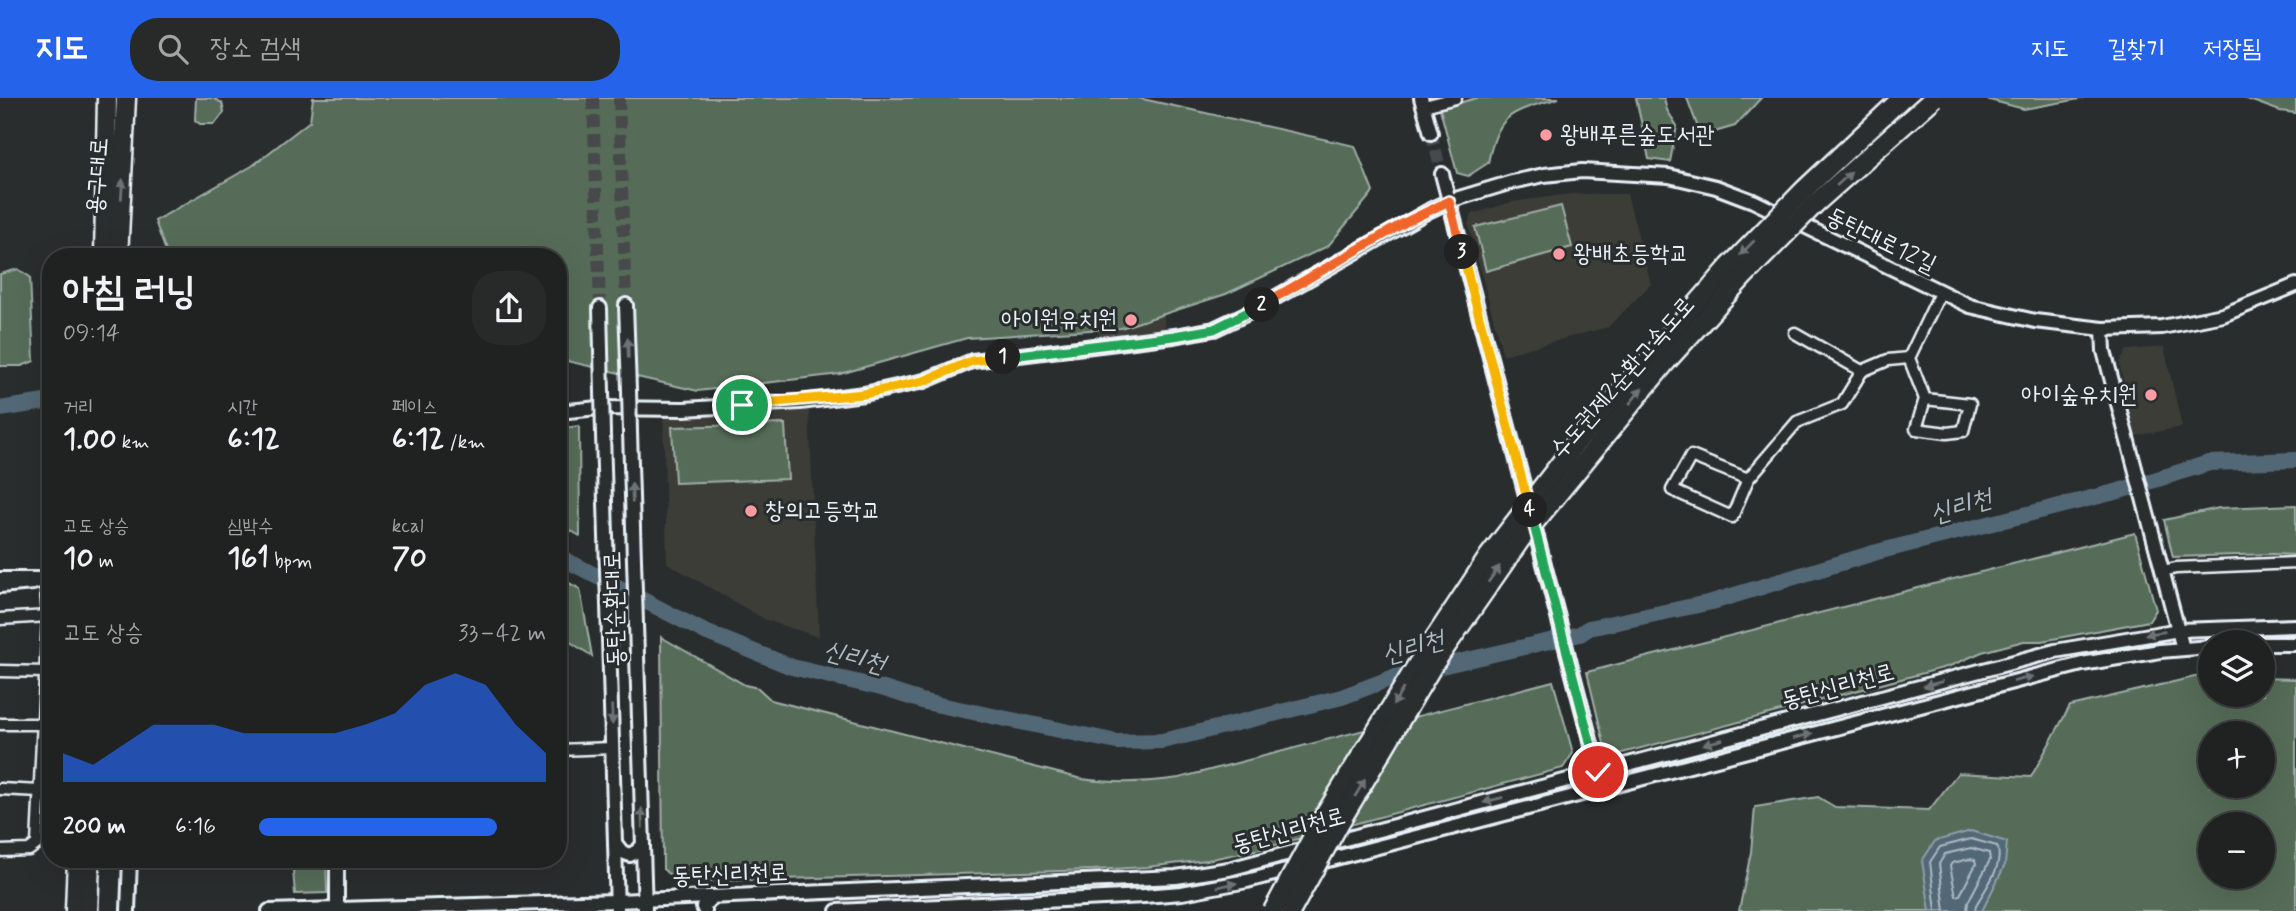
<!DOCTYPE html>
<html lang="ko">
<head>
<meta charset="utf-8">
<style>
  body { margin:0; font-family:Mynerve,"Poor Story",sans-serif; background:#282a2a; color:#f1f3f6; height:100vh; display:flex; flex-direction:column; font-size:26px; white-space:nowrap }
  * { box-sizing:border-box; margin:0 }
  p { font-size:23px; color:#a2a4a5 }
  .icon { flex:none; width:38px; height:38px; fill:none; stroke:currentColor; stroke-width:2; stroke-linecap:round; stroke-linejoin:round }
  .map { position:relative; flex:1; overflow:hidden }
  .details { position:absolute; left:42px; top:150px; width:525px; height:620px; display:flex; flex-direction:column; background:#202222; border-radius:28px; box-shadow:0 7px 28px #0002,0 0 0 2px #3d3f40 }
  .details>* { flex:none }
  .controls { position:absolute; left:2198px; top:532px; display:grid; gap:14px }
  .controls a { display:grid; place-items:center; width:77px; height:77px; border-radius:50%; background:#202222; box-shadow:0 7px 28px #0002,0 0 0 2px #3d3f40; font-size:35px }
  .pin { position:absolute; display:grid; place-items:center; width:60px; height:60px; color:#fff; margin:-30px; border:4px solid #fff; border-radius:50%; box-shadow:0 2px 7px #0007 }
  .km { position:absolute; width:35px; height:35px; margin:-18px; border-radius:50%; background:#222; color:#fff; font-size:19px; line-height:35px; text-align:center }
  .round { display:grid; place-items:center; flex:none; width:74px; height:74px; border-radius:28px; background:#282a2a }
  .head { display:flex; align-items:center; justify-content:space-between; height:119px; padding:0 21px }
  h1 { font-size:38px; font-weight:700; line-height:52px }
  .metrics { display:grid; grid-template-columns:repeat(3,1fr); gap:10px; height:119px; padding:7px 21px }
  .metrics div { display:grid; align-content:center }
  .metrics b { font-size:30px; font-weight:700 }
  .metrics small { font-size:19px; font-weight:400 }
  .metrics p { font-size:19px }
  .chart { height:196px; padding:14px 21px }
  .chart p { display:flex; justify-content:space-between }
  .chart svg { width:100%; height:126px; margin-top:7px; fill:#2563eb; opacity:.7 }
  ul { padding:0 21px; list-style:none; font-size:23px }
  li { display:grid; grid-template-columns:112px 84px 1fr; align-items:center; height:52px }
  li i { height:18px; border-radius:9px; background:#2563eb }
  header { display:flex; align-items:center; gap:42px; box-sizing:border-box; height:98px; padding:0 35px; background:#2563eb; color:#fff }
  header strong { font-size:33px }
  nav { display:flex; gap:38px; margin-inline-start:auto; font-size:24px }
  .search { width:490px; height:63px; background:#282a2a; display:flex; align-items:center; gap:18px; box-sizing:border-box; padding:0 24px; border-radius:28px; color:#a2a4a5; font-size:26px }
  .map>svg:first-child { display:block }
  .built { fill:#3c3c38 }
  .green { fill:#566c58; stroke:#9faea8; stroke-width:2; fill-rule:evenodd }
  .water { fill:#526876; stroke:#8e9faa; stroke-width:2 }
  .lines { fill:none; stroke-linecap:round; stroke-linejoin:round }
  .shore { stroke:#acbac4; stroke-width:2 }
  .river { stroke:#526876; stroke-width:16 }
  .secondary-tunnel { stroke:#464a4c; stroke-width:12; stroke-dasharray:12 6; stroke-linecap:butt }
  .street-casing { stroke:#e8f1f8; stroke-width:15 }
  .secondary-casing { stroke:#e8f1f8; stroke-width:18 }
  .highway-casing { stroke:#e8f1f8; stroke-width:23 }
  .street { stroke:#2a2d2e; stroke-width:10 }
  .secondary { stroke:#2a2d2e; stroke-width:12 }
  .highway { stroke:#2a2d2e; stroke-width:18 }
  .secondary-bridge-casing { stroke:#e8f1f8; stroke-width:18; stroke-linecap:butt }
  .highway-bridge-casing { stroke:#e8f1f8; stroke-width:23; stroke-linecap:butt }
  .secondary-bridge { stroke:#2a2d2e; stroke-width:12 }
  .highway-bridge { stroke:#2a2d2e; stroke-width:18 }
  .oneway { fill:#6c7275 }
  .split-1-casing { stroke:#fff; stroke-width:14 }
  .split-2-casing { stroke:#fff; stroke-width:14 }
  .split-3-casing { stroke:#fff; stroke-width:14 }
  .split-4-casing { stroke:#fff; stroke-width:14 }
  .split-5-casing { stroke:#fff; stroke-width:14 }
  .split-1 { stroke:#f5b400; stroke-width:9 }
  .split-2 { stroke:#22a559; stroke-width:9 }
  .split-3 { stroke:#f0652b; stroke-width:9 }
  .split-4 { stroke:#f5b400; stroke-width:9 }
  .split-5 { stroke:#22a559; stroke-width:9 }
  .poi-dot { fill:#ff9aa2; stroke:#2a2d2e; stroke-width:2.5 }
  .labels { text-anchor:middle; dominant-baseline:central; stroke-width:6; stroke-linejoin:round; paint-order:stroke }
  .poi-label { font-size:24px; fill:#e8f1f8; stroke:#2a2d2e; text-anchor:start }
  .street-label { font-size:24px; fill:#e8f1f8; stroke:#2a2d2e }
  .water-label { font-size:26px; font-style:italic; fill:#acbac4; stroke:#2a2d2e }
</style>
</head>
<body>
<header>
<strong>지도</strong>
<div class="search"><svg class="icon" aria-label="search" viewBox="0 0 24 24"><circle cx="10" cy="10" r="6"/><path d="M15 15l6 6"/></svg>장소 검색</div>
<nav><a>지도</a><a>길찾기</a><a>저장됨</a></nav>
</header>
<div class="map">
<svg width="2296" height="813" viewBox="0 0 2296 813">
  <rect width="100%" height="100%" fill="#2a2d2e"/>
  <filter id="ink" filterUnits="userSpaceOnUse"><feTurbulence type="fractalNoise" baseFrequency=".0143" numOctaves="2"/><feDisplacementMap in="SourceGraphic" scale="14" xChannelSelector="R" yChannelSelector="G"/><feConvolveMatrix kernelMatrix="1 2 1 2 8 2 1 2 1" color-interpolation-filters="sRGB"/></filter>
  <g filter="url(#ink)">
    <g class="built">
      <path d="M1571,96H1627L1651,186L1608,229L1503,257L1468,126L1472,116L1512,104Z"/>
      <path d="M1163,206L1165,234L1099,239L1098,210Z"/>
      <path d="M2164,249L2182,329L2136,338L2119,265L2127,252Z"/>
      <path d="M809,312L819,539L766,522L667,465L663,316Z"/>
    </g>
    <g class="green">
      <path d="M196,0H213L222,5L224,14L215,26H200L195,22Z"/>
      <path d="M313,0H1138L1355,48L1373,94L1328,148L1226,196L1121,230L967,240L840,276L698,293L558,261V159H168L155,123L252,68L310,23Z"/>
      <path d="M1476,0H1559C1513,14 1498,13 1488,65L1468,78L1457,75L1440,11Z"/>
      <path d="M1636,0H1664L1667,12L1677,28L1670,64L1649,61Z"/>
      <path d="M1687,0H1761L1735,28L1701,38Z"/>
      <path d="M1982,0H2085L2024,11Z"/>
      <path d="M2244,0H2296V15L2280,13Z"/>
      <path d="M1561,108L1572,149L1486,173L1475,129Z"/>
      <path d="M18,171L30,179L34,263L22,268H0V176Z"/>
      <path d="M785,326L788,381L675,385L672,329Z"/>
      <path d="M579,328L580,438L558,425V331Z"/>
      <path d="M2296,407V457L2273,456L2173,459L2164,422L2219,410Z"/>
      <path d="M2135,435L2156,512L2149,523L2042,543H2024L1982,554L1950,568L1615,657L1605,650L1587,574Z"/>
      <path d="M558,479L580,491L592,558L558,536Z"/>
      <path d="M661,539L745,587L758,590L771,602L1082,681C1115,686 1145,685 1179,680L1553,583L1573,655L1563,670L1260,751L1207,762L1147,769L1093,772L678,784L663,771Z"/>
      <path d="M2203,577L2210,578V597H2263V580L2296,581V813H1739L1751,754L1755,709L1818,699L1835,709L1929,712L1958,675L2031,679L2070,608ZM2210,635H2263V688H2210ZM2210,726H2263V779H2210Z"/>
      <path d="M292,761H326L327,795L295,796Z"/>
    </g>
    <path class="water" d="M1971,733L2007,744L2005,767L1982,813H1930L1922,763L1935,743Z"/>
    <g class="lines">
      <g class="shore">
        <path d="M1970,761L1975,762L1976,766L1960,797L1956,798L1950,768L1952,765Z"/>
        <path d="M1936,813L1930,764L1940,749L1971,741L1997,748C2005,767 1985,791 1976,807L1975,813"/>
        <path d="M1945,813L1939,766L1945,756L1971,750L1989,755L1990,762L1968,804L1967,813"/>
      </g>
      <g class="river">
        <path d="M0,311L51,303"/>
        <path d="M558,458L705,534L792,569L881,590L925,604L1117,644L1162,643L1188,637L1342,599L1394,579L1580,536L1589,530L1712,504L1877,454L2119,393L2209,365L2296,362"/>
      </g>
      <g class="secondary-tunnel">
        <path d="M593,0L600,210"/>
        <path d="M619,0L626,207"/>
        <path d="M1431,35L1442,76"/>
      </g>
      <g class="street-casing">
        <g id="street">
          <path d="M1424,8L1456,0"/>
          <path d="M1795,235L1862,273L1888,262L1909,260"/>
          <path d="M1925,301L1970,306L1963,333L1947,335L1916,331L1925,301L1909,260L1940,195"/>
          <path d="M1748,381L1732,419L1672,392L1691,358L1748,381L1797,324L1842,306L1862,273"/>
          <path d="M2163,473L2176,470L2296,465"/>
          <path d="M0,521L48,518"/>
          <path d="M0,573L46,574"/>
          <path d="M0,626H43"/>
          <path d="M558,652L613,650"/>
          <path d="M0,691L40,693"/>
          <path d="M0,753L29,752L37,746L48,518L45,481"/>
        </g>
      </g>
      <g class="secondary-casing">
        <g id="secondary">
          <path d="M1421,0L1431,35"/>
          <path d="M1442,76L1600,680"/>
          <path d="M626,207L629,292"/>
          <path d="M600,210L602,294"/>
          <path d="M2103,231L2104,253L2183,551"/>
          <path d="M558,314L598,310L684,311L800,304L864,296L924,283L972,263L1174,238L1214,231L1250,214L1430,112L1449,103L1512,84L1544,77L1582,73L1669,78L1716,89L1753,103L1970,208L2035,223L2103,231L2162,229L2223,217L2296,187"/>
          <path d="M630,334L645,813"/>
          <path d="M603,336L617,813"/>
          <path d="M0,481H45L33,485L0,488"/>
          <path d="M2263,546H2296"/>
          <path d="M615,745L622,754L630,757L637,753L643,747"/>
          <path d="M1326,746L2055,553L2179,532L2296,528"/>
          <path d="M337,761V813"/>
          <path d="M128,813L130,761"/>
          <path d="M269,813L617,803L1176,779L1229,771L1308,750"/>
          <path d="M705,813L703,809L712,799"/>
          <path d="M837,813L1144,798L1182,795L1247,783L2082,566L2160,553L2210,549"/>
        </g>
      </g>
      <g class="highway-casing">
        <g id="highway">
          <path d="M104,159L107,0"/>
          <path d="M118,159L126,0"/>
          <path d="M75,813L77,761"/>
          <path d="M88,813L90,761"/>
        </g>
      </g>
      <use href="#street" class="street"/>
      <use href="#secondary" class="secondary"/>
      <use href="#highway" class="highway"/>
      <g class="secondary-bridge-casing">
        <g id="secondary-bridge">
          <path d="M629,292L630,334"/>
          <path d="M602,294L603,336"/>
        </g>
      </g>
      <g class="highway-bridge-casing">
        <g id="highway-bridge">
          <path d="M1273,813L1323,720L1417,567L1489,458L1577,344L1730,168L1804,92L1902,0"/>
          <path d="M1291,813L1340,724L1433,567L1520,442L1665,265L1743,179L1816,105L1934,0"/>
        </g>
      </g>
      <use href="#secondary-bridge" class="secondary-bridge"/>
      <use href="#highway-bridge" class="highway-bridge"/>
    </g>
    <defs><path id="oneway-solid" d="M-6-.8H1V-3.2L6.5 0L1 3.2V.8H-6Z" transform="scale(1.75)"/></defs>
    <g class="oneway">
      <use href="#oneway-solid" transform="translate(1844 81) rotate(-42)"/>
      <use href="#oneway-solid" transform="translate(122 91) rotate(-86)"/>
      <use href="#oneway-solid" transform="translate(1747 150) rotate(135)"/>
      <use href="#oneway-solid" transform="translate(628 250) rotate(-92)"/>
      <use href="#oneway-solid" transform="translate(1636 298) rotate(-50)"/>
      <use href="#oneway-solid" transform="translate(632 395) rotate(-92)"/>
      <use href="#oneway-solid" transform="translate(1494 476) rotate(-55)"/>
      <use href="#oneway-solid" transform="translate(2155 535) rotate(172)"/>
      <use href="#oneway-solid" transform="translate(2023 581) rotate(-15)"/>
      <use href="#oneway-solid" transform="translate(1933 586) rotate(165)"/>
      <use href="#oneway-solid" transform="translate(1398 599) rotate(121)"/>
      <use href="#oneway-solid" transform="translate(612 617) rotate(88)"/>
      <use href="#oneway-solid" transform="translate(1803 638) rotate(-15)"/>
      <use href="#oneway-solid" transform="translate(1713 644) rotate(165)"/>
      <use href="#oneway-solid" transform="translate(1360 690) rotate(-59)"/>
      <use href="#oneway-solid" transform="translate(1493 702) rotate(165)"/>
      <use href="#oneway-solid" transform="translate(642 720) rotate(-92)"/>
      <use href="#oneway-solid" transform="translate(1227 787) rotate(-12)"/>
    </g>
  </g>
  <g class="lines" filter="url(#ink)">
    <g class="split-1-casing">
      <path id="split-1" d="M742,307L864,296L924,283L972,263L1003,259"/>
    </g>
    <g class="split-2-casing">
      <path id="split-2" d="M1003,259L1174,238L1214,231L1262,207"/>
    </g>
    <g class="split-3-casing">
      <path id="split-3" d="M1262,207L1404,125L1449,103L1462,154"/>
    </g>
    <g class="split-4-casing">
      <path id="split-4" d="M1462,154L1530,412"/>
    </g>
    <g class="split-5-casing">
      <path id="split-5" d="M1530,412L1598,674"/>
    </g>
    <use href="#split-1" class="split-1"/>
    <use href="#split-2" class="split-2"/>
    <use href="#split-3" class="split-3"/>
    <use href="#split-4" class="split-4"/>
    <use href="#split-5" class="split-5"/>
  </g>
  <g class="poi-dot">
    <circle cx="1546" cy="37" r="7"/>
    <circle cx="1559" cy="156" r="7"/>
    <circle cx="1131" cy="222" r="7"/>
    <circle cx="2151" cy="297" r="7"/>
    <circle cx="751" cy="413" r="7"/>
  </g>
  <g class="labels">
    <g class="poi-label">
      <text x="1560" y="37">왕배푸른숲도서관</text>
      <text x="1573" y="156">왕배초등학교</text>
      <text x="1117" y="222" text-anchor="end">아이원유치원</text>
      <text x="2137" y="297" text-anchor="end">아이숲유치원</text>
      <text x="765" y="413">창의고등학교</text>
    </g>
    <g class="street-label">
      <text transform="translate(98 78) rotate(-86)">용구대로</text>
      <text transform="translate(1881 143) rotate(26)">동탄대로12길</text>
      <text transform="translate(1623 280) rotate(-49)">수도권제2순환고속도로</text>
      <text transform="translate(615 511) rotate(-92)">동탄순환대로</text>
      <text transform="translate(1838 589) rotate(-15)">동탄신리천로</text>
      <text transform="translate(1289 733) rotate(-15)">동탄신리천로</text>
      <text transform="translate(730 777) rotate(-2)">동탄신리천로</text>
    </g>
    <g class="water-label">
      <text transform="translate(1961 409) rotate(-16)">신리천</text>
      <text transform="translate(1413 550) rotate(-15)">신리천</text>
      <text transform="translate(854 560) rotate(15)">신리천</text>
    </g>
  </g>
</svg>
<div class="controls">
<a><svg class="icon" aria-label="layers" viewBox="0 0 24 24"><path d="M12 4l9 5-9 5-9-5zM3 14l9 5 9-5"/></svg></a>
<a>+</a>
<a>−</a>
</div>
<div class="pin" style="left:742px;top:307px;background:#1e9e55"><svg class="icon" aria-label="arrive" viewBox="0 0 24 24"><path d="M6 21V4h12l-3 4 3 4H6"/></svg></div>
<div class="pin" style="left:1598px;top:674px;background:#d93025"><svg class="icon" aria-label="check" viewBox="0 0 24 24"><path d="M5 12l5 5 9-10"/></svg></div>
<b class="km" style="left:1003px;top:259px">1</b>
<b class="km" style="left:1262px;top:207px">2</b>
<b class="km" style="left:1462px;top:154px">3</b>
<b class="km" style="left:1530px;top:412px">4</b>
<section class="details">
<div class="head"><div><h1>아침 러닝</h1><p>09:14</p></div><a class="round"><svg class="icon" aria-label="share" viewBox="0 0 24 24"><path d="M12 15V3M7 8l5-5 5 5M5 13v7h14v-7"/></svg></a></div>
<div class="metrics">
<div><p>거리</p><b>1.00<small> km</small></b></div>
<div><p>시간</p><b>6:12</b></div>
<div><p>페이스</p><b>6:12<small> /km</small></b></div>
</div>
<div class="metrics">
<div><p>고도 상승</p><b>10<small> m</small></b></div>
<div><p>심박수</p><b>161<small> bpm</small></b></div>
<div><p>kcal</p><b>70</b></div>
</div>
<div class="chart"><p><span>고도 상승</span>33–42 m</p>
<svg viewBox="0 0 160 44" preserveAspectRatio="none"><path d="M0 44V34L10 38L20 31L30 24L40 24L50 24L60 27L70 27L80 27L90 27L100 24L110 20L120 10L130 6L140 10L150 24L160 34V44z"/></svg>
</div>
<ul>
<li><b>200 m</b>6:16<i style="width:83%"></i></li>
</ul>
</section>
</div>
</body>
</html>
